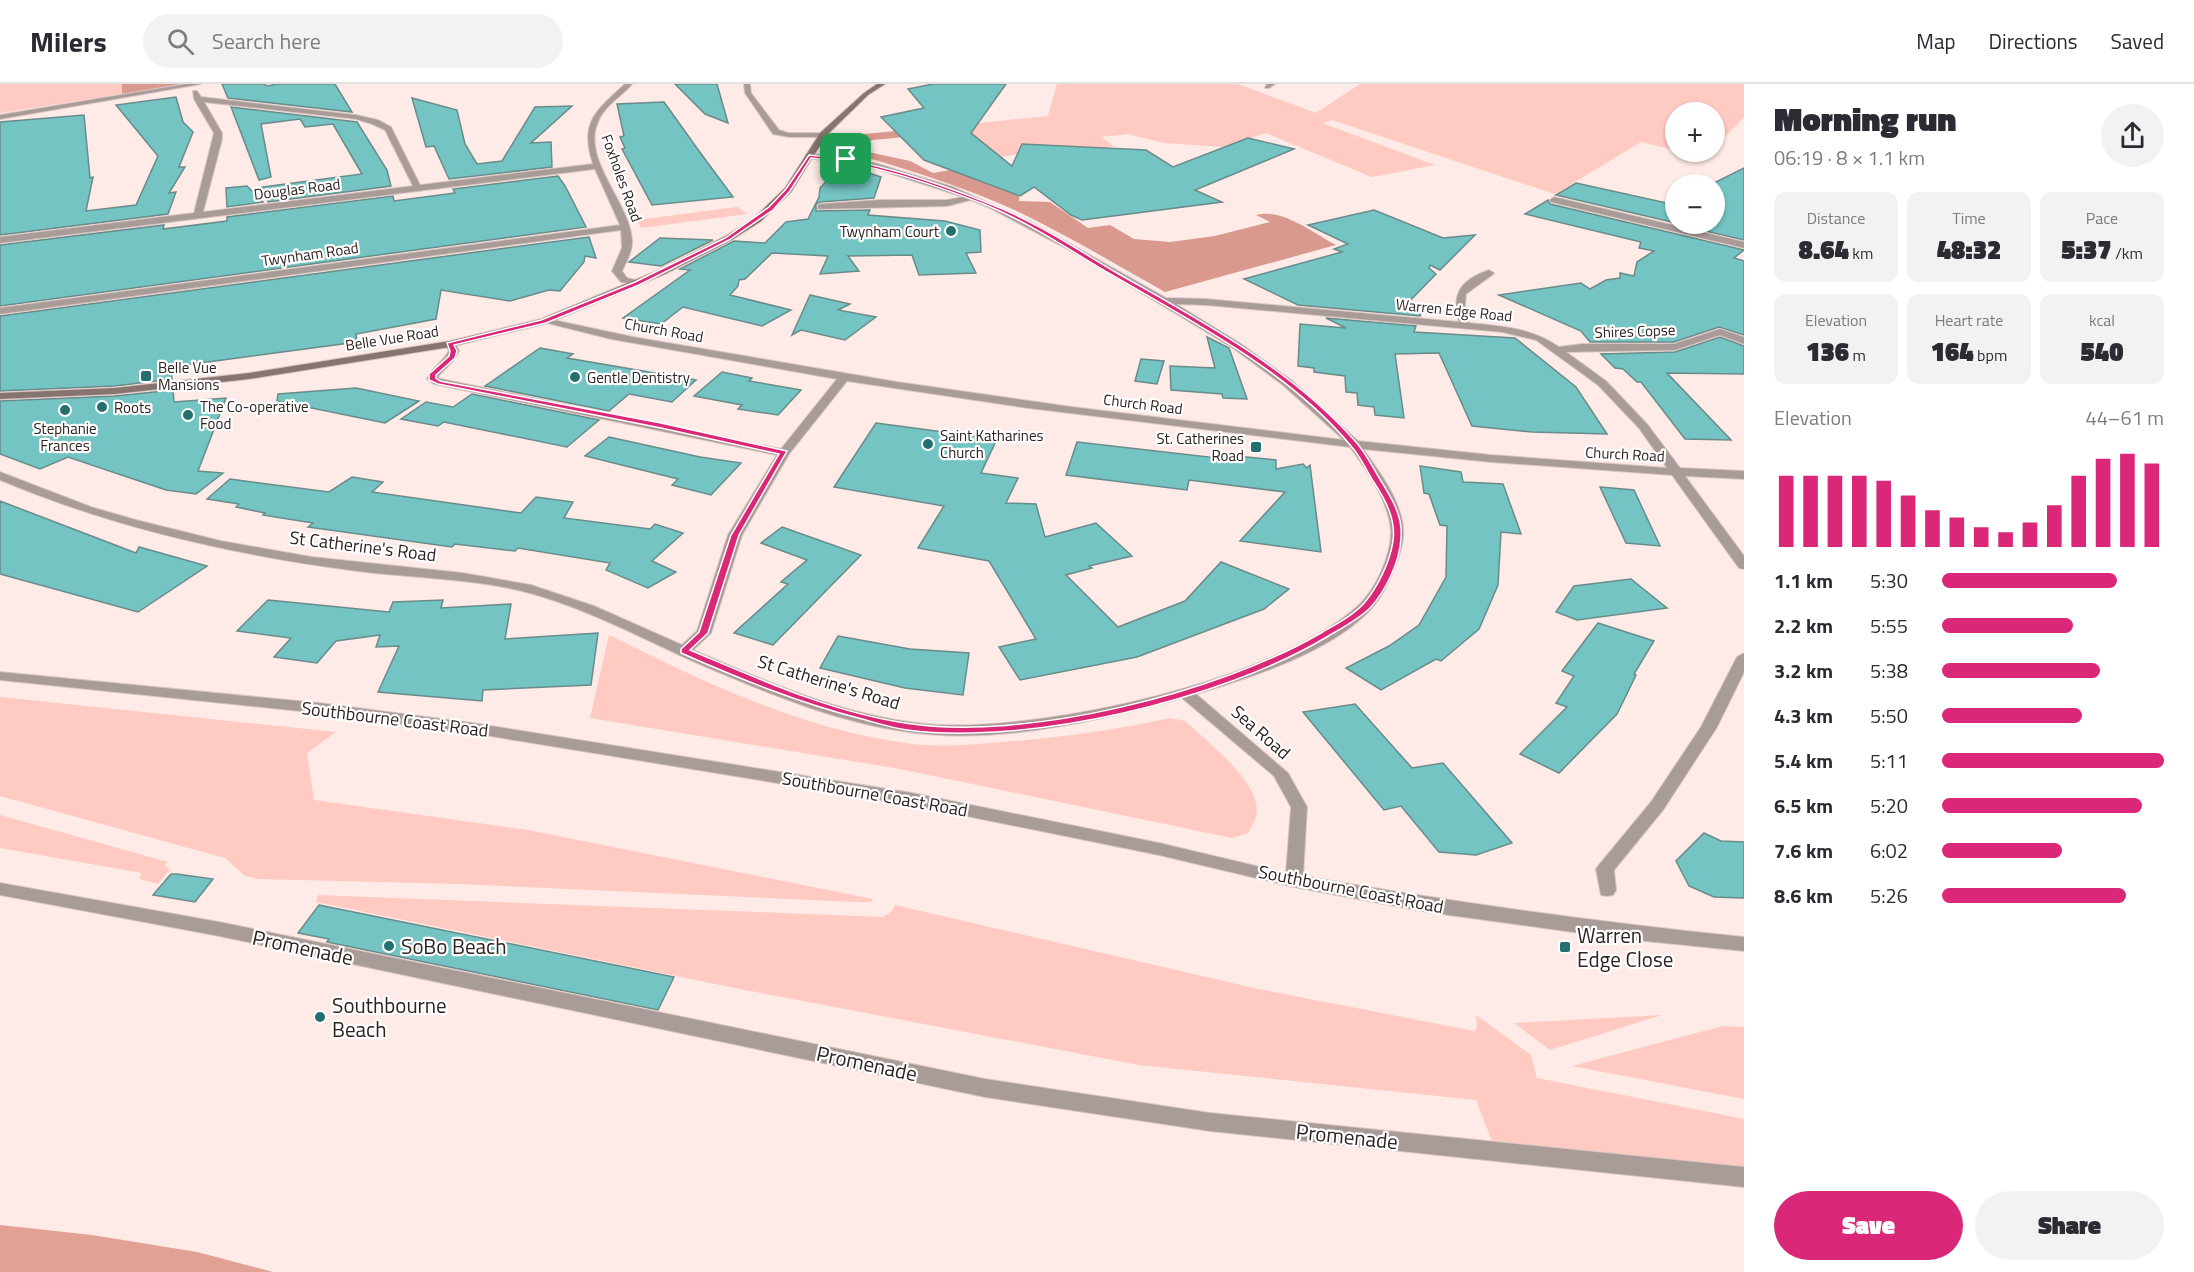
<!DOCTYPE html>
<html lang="en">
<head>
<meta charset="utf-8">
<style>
  body { margin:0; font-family:"Titillium Web",sans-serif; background:#f2f2f3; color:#2b2b33; height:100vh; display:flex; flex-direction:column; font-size:22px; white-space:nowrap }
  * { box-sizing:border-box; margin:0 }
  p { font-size:20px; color:#7c7c81 }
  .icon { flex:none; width:33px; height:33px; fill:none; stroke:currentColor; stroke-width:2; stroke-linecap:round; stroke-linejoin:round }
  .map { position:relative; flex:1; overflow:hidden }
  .details { display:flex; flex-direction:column; background:#fff; width:450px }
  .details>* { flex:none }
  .buttons { position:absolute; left:1665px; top:18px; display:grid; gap:12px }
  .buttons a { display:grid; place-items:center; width:60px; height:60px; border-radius:50%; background:#fff; box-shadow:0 2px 4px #0004; font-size:30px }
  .pin { position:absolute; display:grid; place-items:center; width:51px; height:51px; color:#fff; margin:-26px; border-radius:12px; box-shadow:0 3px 9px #0006 }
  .round { display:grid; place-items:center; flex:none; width:63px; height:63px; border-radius:32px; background:#f2f2f3 }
  .head { display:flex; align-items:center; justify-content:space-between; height:102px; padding:0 30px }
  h1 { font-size:33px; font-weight:800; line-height:45px }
  .stats { display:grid; grid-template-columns:repeat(3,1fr); gap:9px; height:102px; padding:6px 30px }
  .stats div { display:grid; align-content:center; border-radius:12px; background:#f2f2f3; text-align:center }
  .stats b { font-size:26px; font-weight:800 }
  .stats small { font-size:16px; font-weight:400 }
  .stats p { font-size:16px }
  .chart { height:168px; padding:12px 30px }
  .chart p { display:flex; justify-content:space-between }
  .chart svg { width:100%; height:108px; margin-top:6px; stroke:#db2777; stroke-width:6 }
  .action { display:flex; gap:12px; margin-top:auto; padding:12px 30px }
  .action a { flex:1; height:69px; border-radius:36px; background:#db2777; color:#fff; font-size:24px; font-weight:800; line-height:69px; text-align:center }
  .action a+a { background:#f2f2f3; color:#2b2b33 }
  ul { padding:0 30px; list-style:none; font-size:20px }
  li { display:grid; grid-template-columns:96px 72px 1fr; align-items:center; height:45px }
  li i { height:15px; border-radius:8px; background:#db2777 }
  header { display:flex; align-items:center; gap:36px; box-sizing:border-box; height:84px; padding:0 30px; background:#fff; border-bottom:2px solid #e1e1e2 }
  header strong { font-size:28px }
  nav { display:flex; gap:33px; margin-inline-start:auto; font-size:21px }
  .search { width:420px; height:54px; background:#f2f2f3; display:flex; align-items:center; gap:15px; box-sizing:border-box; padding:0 21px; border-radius:33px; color:#7c7c81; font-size:22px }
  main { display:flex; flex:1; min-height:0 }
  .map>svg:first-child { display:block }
  .green { fill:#fecac1 }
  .forest { fill:#d9998e }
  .water { fill:#e2a195 }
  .building { fill:#73c4c3; stroke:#698b8a; stroke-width:1.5 }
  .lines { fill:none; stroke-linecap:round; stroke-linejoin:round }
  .pedestrian-casing { stroke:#d9c6c2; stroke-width:2 }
  .minor-casing { stroke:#d9c6c2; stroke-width:2 }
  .secondary-casing { stroke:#d9c6c2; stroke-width:2 }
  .pedestrian { fill:#a99b98; fill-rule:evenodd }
  .minor { fill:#a99b98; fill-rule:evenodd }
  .secondary { fill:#87736f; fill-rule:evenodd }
  .route { fill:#db2777; stroke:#fff; stroke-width:1.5; fill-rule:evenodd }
  .poi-dot { fill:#246f6f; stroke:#fff; stroke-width:2 }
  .labels { text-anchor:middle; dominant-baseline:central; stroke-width:4.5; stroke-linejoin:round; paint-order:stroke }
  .far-street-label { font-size:15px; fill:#2e221f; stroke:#fff }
  .far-poi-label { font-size:15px; fill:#2e221f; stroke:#fff; text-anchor:start }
  .street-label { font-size:18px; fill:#2e221f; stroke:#fff }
  .near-poi-label { font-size:21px; fill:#2e221f; stroke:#fff; text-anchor:start }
  .near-street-label { font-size:21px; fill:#2e221f; stroke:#fff }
</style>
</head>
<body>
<header>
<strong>Milers</strong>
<div class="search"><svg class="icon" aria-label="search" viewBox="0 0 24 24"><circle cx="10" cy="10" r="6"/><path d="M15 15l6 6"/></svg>Search here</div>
<nav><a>Map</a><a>Directions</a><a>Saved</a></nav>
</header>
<main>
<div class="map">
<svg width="1744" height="1188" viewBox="0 0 1744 1188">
  <rect width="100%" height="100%" fill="#feeae6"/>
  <g class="green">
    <path d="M0,0H185L0,29Z"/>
    <path d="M1057,0H1238L1316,29L1360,0H1744V33L1715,63L1714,28H1676L1675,66L1641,58L1555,110L1332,36L1322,39L1435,81L1372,93L1266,49L1224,63L1164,59L1128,50L1101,53L1114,62L1107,64L1022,60L1018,70L996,74L988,63L960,41L1048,32Z"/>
    <path d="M737,123L747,130L641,144L637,136Z"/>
    <path d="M609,551C701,597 795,642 898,658C933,664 968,661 1003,658C1060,654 1114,646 1170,634L1185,637C1207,658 1257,695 1257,727C1257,734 1251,742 1248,749L1232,754L900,685L590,634Z"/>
    <path d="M0,613L336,648L307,669L314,716L528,746L873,815L871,818H857L460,800L259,795L245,792L225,774L0,712Z"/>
    <path d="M0,731L168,778L164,782L170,785L158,800L139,795L142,789L0,764Z"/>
    <path d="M318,811L883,833L893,826L895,821L1254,904L1474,947L1477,944L1476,931L1531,971L1537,994L1744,1035V1086L1492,1057L1476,1016L1139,981L735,904L316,818Z"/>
    <path d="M1662,931L1550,966L1514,939Z"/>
    <path d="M1723,942L1744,943V1015L1572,982Z"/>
  </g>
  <g class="forest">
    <path d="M122,0H185V1L122,10Z"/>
    <path d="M917,45L968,47L873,56L859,61V66L910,77L933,89L950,86L1019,112V117L1050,118L1088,144L1110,141L1134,155L1170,158L1215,152L1270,138L1256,131C1283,124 1313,149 1336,161L1165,208C1117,181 1070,153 1021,129C963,102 901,83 840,66L836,61L843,52Z"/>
  </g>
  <path class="water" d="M0,1141L92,1151L197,1168L273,1188H0Z"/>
  <g class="building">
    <path d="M222,0H263L268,2L276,0H335L352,28L228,14Z"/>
    <path d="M675,0H717L728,39L705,30Z"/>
    <path d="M933,0H1006L971,49L1012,82L1022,60L1146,66L1173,83L1248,54L1294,65L1195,106L1222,118L1082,136L1071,131L1034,103L1020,112L924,76L881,33L924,24L908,5Z"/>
    <path d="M176,13L183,38L193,48L179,83H185L169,109L176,108L168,130L0,151V38L84,31L90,94L93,93L86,127L136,121L158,72L116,21Z"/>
    <path d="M412,14L457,26L465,60L477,80L502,77L535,23L572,22L531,59L551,58L552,83L449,95L434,62L426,63Z"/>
    <path d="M664,18L699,67L733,113L652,121L622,65L625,64L620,53L624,52L617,20Z"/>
    <path d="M231,23L357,38L387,86L391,102L268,118L262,103L362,90L333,40L305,43L300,35L261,40L271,93L259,96Z"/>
    <path d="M855,84L881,93L874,114L820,118L816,120V127L870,126L868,131L945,137L980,146L981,168L966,169L976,189L919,191L912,171L848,172L859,187L820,190L828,172L772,169L745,195L739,196L738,202L730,211L791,226L762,242L683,223L661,240L623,234L690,186L680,185L734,157L765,159L786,138L808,135L819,113L820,104L835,88Z"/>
    <path d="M1744,84V156L1676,140H1714V100H1712Z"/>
    <path d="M558,92L565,102L586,143L0,222V161L164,141L163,145L227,137V133L393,112L394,117L455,109L453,105Z"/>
    <path d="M1576,99L1676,121V139L1556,111Z"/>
    <path d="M247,102L263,118L227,123L226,104Z"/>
    <path d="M1548,116L1550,120L1744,166L1734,174L1744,177V251L1719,243L1674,258H1590L1581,247L1499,211L1581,199L1590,205L1606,196L1620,194V189L1634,192L1637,178L1654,167L1639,164L1641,158L1525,130Z"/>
    <path d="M1374,126L1443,154L1475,151L1440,186L1430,181L1429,184L1436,190L1401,226L1424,222L1420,232L1298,221L1244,195L1342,168L1334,165L1348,160L1308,141Z"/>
    <path d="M589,153L596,174L585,172L584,178L560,207L549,206L510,217L441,206L436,235L356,250L357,258L171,283L172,295L115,302L0,307V232Z"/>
    <path d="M660,154L713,156L661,182L629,178Z"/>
    <path d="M810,211L850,220L838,226L876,233L845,256L801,246L792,251Z"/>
    <path d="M1326,234L1416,242L1414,248L1515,254L1576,303L1607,350L1532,348L1472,342L1439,269L1395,270L1404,334L1375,331L1374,323L1358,321L1357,309L1346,308L1345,292L1314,288V284L1298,282L1300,240L1346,244Z"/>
    <path d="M1207,253L1229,264L1247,315L1223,314L1222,310L1171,306L1170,282L1215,284Z"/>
    <path d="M1720,253L1744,262V290L1667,289L1731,356L1685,355L1641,298H1637L1623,285L1615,284L1601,270L1675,268Z"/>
    <path d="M540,264L573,270L567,274L696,296L672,318L629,310L609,327L485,302Z"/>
    <path d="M1141,275L1164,277L1157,300L1135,297Z"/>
    <path d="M722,288L752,294L749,297L801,306L778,331L738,325L742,321L694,312Z"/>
    <path d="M356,304L419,317L385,339L277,317L278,310Z"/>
    <path d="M173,306L174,318L226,314L198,387L223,389L196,410L166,406L68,373L40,385L0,370V317L115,312Z"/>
    <path d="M472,310L599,336L567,363L444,338L438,342L401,335L426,318L453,323Z"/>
    <path d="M876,339L997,355L981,389L1018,394L1006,419L1036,420L1045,453L1096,439L1132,472L1089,482L1092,484L1066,491L1118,543L1185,517L1221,478L1289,505L1264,525L1137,573L1020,596L999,563L1036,555L989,477L918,464L944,422L834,403Z"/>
    <path d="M609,353L700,373L741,379L711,411L672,401L678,395L585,372Z"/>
    <path d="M1077,358L1217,374V370L1276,376V385L1303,380L1307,384L1310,381L1321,468L1240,457L1285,408L1189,396L1187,406L1066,391Z"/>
    <path d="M1420,382L1461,388L1463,398L1503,400L1521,450L1501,448L1498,501L1479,545L1441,577L1436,575L1381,606L1346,584L1389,562L1419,541L1446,493L1447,442L1440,441L1429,410L1424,409Z"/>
    <path d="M352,393L383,398L372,408L521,429L536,413L573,418L564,434L650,445L655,440L683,449L652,477L676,488L648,504L606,486L610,479L518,464L515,467L455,460L452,463L308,443L313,439L263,431L265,429L236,423L239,420L207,415L230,395L329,408Z"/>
    <path d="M1600,403L1634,406L1660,462L1626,459Z"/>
    <path d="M0,417L136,469L139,463L207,482L138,528L0,490Z"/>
    <path d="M782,443L861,471L773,561L734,549L788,500L781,498L807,476L761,459Z"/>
    <path d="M1631,495L1667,524L1577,536L1556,528L1574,502Z"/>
    <path d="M268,516L389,528L393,518L443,516L441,524L511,520L505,555L598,549L591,601L483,606L482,617L378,608L399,562L376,563L380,551L336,557L317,579L274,573L291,554L237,547Z"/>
    <path d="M1598,539L1654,557L1634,590L1636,591L1617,630L1559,689L1520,670L1567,623L1556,619L1574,592L1562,587Z"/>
    <path d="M838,552L910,565L969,569L963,611L905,604L820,584Z"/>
    <path d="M1355,620L1412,684L1443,679L1512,759L1476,771L1439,768L1401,722L1384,726L1303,628Z"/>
    <path d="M1704,749L1721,757L1744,758V814L1714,813L1689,802L1676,777Z"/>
    <path d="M171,790H177L213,795L195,818L153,811Z"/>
    <path d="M319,821L674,893L658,926L327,858L329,855L298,849Z"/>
  </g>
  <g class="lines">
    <g class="pedestrian-casing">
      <path id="pedestrian" d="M0,799L219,838L985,995L1210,1029L1744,1083V1103L1210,1047L985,1013L219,852L0,811Z"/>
    </g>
    <g class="minor-casing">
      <g id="minor">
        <path d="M186,0H201L0,35V31Z"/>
        <path d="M625,0H632C622,12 604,22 598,38C581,75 630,119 632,156C633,167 626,178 622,187L627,194L640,197V201L621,198L612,187L622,164L621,146L0,230V224L620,141L595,85L0,159V153L194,129L214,49L194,15L193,7H197L201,13L356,31L378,36L391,43L420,101L593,80C579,38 596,27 625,0ZM204,18L356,35L372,40L385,46L413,102L203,128L222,55V49Z"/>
        <path d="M744,0H750L751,9L779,46L789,49H823L827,51L823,53H789L773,50L745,9Z"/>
        <path d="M1267,0H1275L1269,4H1265Z"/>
        <path d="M806,70L831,71L878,80L953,103L1031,138L1166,214L1206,215L1459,238C1451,209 1461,196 1489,186L1494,189L1492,191L1466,210L1465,221L1469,239C1501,242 1532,244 1559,263L1582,260H1674L1720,245L1744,253V260L1720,251L1675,266L1566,268L1606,297L1647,340L1680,384L1744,387V395L1685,392L1744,472V485L1739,484L1672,391L1491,378L1363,365C1378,386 1397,411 1402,437C1405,451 1402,463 1397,477C1391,494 1384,511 1371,525C1331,568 1252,593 1196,610L1288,689L1307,723L1303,792C1450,818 1596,838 1744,853V867L1616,854L1427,828L1294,803L1159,771L912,721L472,649L319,629L0,596V588L319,619L472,639L912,709L1159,759L1286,789L1291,723L1274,692L1182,614C1104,635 1022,655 940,651C858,647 779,614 704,582C644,556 586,523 522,507C468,494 412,494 357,487C234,471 114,444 0,396V388L91,423L136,436L221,457L312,473L463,489L531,501L594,522L682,561L697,547L728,451L777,371L434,300L427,295C432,283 443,278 449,267L445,260L446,258H454L459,267L453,277L439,291L438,294L441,295L781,365L837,295L611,255L539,237L544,234L633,253L897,298L1072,323L1344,356L1283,301L1233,264L1077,170L990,124L971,116L947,122L818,125V121L821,120L880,116H947L963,113L877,85L809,74H806ZM1176,220L1206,221L1502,248L1536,256L1598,301L1639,344L1667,384L1491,371L1358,357L1291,296L1241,260ZM847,297L1028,324L1350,363C1367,386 1390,419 1391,448C1391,472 1376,505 1359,521C1276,597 1049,646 939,641C854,636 771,600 693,566L711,549L742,451L789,370Z"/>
        <path d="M1554,113L1744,158V164L1551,118L1550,116Z"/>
        <path d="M1744,569V588L1717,643L1663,726L1614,786L1616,806L1613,811L1607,812L1601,811L1596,785L1599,781L1651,718L1701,643L1737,573Z"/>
      </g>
    </g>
    <g class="secondary-casing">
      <path id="secondary" d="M877,0H885L868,11L826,52L791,108L760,138L730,157L665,190L548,239L450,263L249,295L115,310L0,315V309L115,304L249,289L450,257L541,235L659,186L724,153L754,134L785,104L820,49L864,9Z"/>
    </g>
    <use href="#pedestrian" class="pedestrian"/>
    <use href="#minor" class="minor"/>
    <use href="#secondary" class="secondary"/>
  </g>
  <path class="route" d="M809,71C871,76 930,96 988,119C1033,136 1075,164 1117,189C1201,237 1291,284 1356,358C1366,369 1373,384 1381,397C1392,415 1403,432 1401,454C1400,477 1386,507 1370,524C1358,536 1340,545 1325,554C1221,616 1028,662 907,646C892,644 877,639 862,635C799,619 740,595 681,569V565L699,548L731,451L779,370L661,344L438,300L429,296V290L449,272L450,267L447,259L541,236L635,198L725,154L769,123L786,105ZM811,74C871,79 930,99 986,121C1030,139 1071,167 1112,191C1194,239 1289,287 1351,362C1361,373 1367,388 1375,400C1386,417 1396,436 1393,457C1390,478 1378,502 1365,518C1354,531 1336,540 1321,549C1218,609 1024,658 905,639C831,628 759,595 690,566L708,549L739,451L787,367L661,339L440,297L436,294V291L455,274L457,267L454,261L546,239L639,201L729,156L773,126L790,107Z"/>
  <g class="poi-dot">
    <circle cx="951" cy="147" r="6"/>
    <rect x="140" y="286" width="12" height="12" rx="3"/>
    <circle cx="575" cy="293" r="6"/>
    <circle cx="102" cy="323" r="6"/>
    <circle cx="65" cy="326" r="6"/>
    <circle cx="188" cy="331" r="6"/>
    <circle cx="928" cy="360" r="6"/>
    <rect x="1250" y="357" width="12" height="12" rx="3"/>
    <circle cx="389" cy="862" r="6"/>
    <rect x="1559" y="857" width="12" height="12" rx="3"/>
    <circle cx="320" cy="933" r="6"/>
  </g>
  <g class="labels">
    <g class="far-street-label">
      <text transform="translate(622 94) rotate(70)">Foxholes Road</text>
      <text transform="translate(297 105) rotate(-7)">Douglas Road</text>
      <text transform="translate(310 170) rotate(-8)">Twynham Road</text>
      <text transform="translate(1454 226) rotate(6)">Warren Edge Road</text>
      <text transform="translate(664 246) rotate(10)">Church Road</text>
      <text transform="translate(1635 247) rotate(-2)">Shires Copse</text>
      <text transform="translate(392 254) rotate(-9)">Belle Vue Road</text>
      <text transform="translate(1143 320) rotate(7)">Church Road</text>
      <text transform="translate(1625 370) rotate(3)">Church Road</text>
    </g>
    <g class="far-poi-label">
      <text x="939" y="147" text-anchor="end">Twynham Court</text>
      <text x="158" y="283">Belle Vue<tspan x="158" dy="17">Mansions</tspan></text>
      <text x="587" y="293">Gentle Dentistry</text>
      <text x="200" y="322">The Co-operative<tspan x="200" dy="17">Food</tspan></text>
      <text x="114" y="323">Roots</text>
      <text x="65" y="344" text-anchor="middle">Stephanie<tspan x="65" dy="17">Frances</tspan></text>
      <text x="940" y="351">Saint Katharines<tspan x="940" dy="17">Church</tspan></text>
      <text x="1244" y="354" text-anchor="end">St. Catherines<tspan x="1244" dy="17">Road</tspan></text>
    </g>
    <g class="street-label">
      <text transform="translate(363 462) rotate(7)">St Catherine's Road</text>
      <text transform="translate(829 598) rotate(17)">St Catherine's Road</text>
      <text transform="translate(395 635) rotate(7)">Southbourne Coast Road</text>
      <text transform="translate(1261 648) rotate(41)">Sea Road</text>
      <text transform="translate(875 710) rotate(10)">Southbourne Coast Road</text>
      <text transform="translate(1351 805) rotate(11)">Southbourne Coast Road</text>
    </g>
    <g class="near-poi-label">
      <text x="1577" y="851">Warren<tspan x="1577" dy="24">Edge Close</tspan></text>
      <text x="401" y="862">SoBo Beach</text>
      <text x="332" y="921">Southbourne<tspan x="332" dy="24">Beach</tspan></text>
    </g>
    <g class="near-street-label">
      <text transform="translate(303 863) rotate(12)">Promenade</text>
      <text transform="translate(867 979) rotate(12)">Promenade</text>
      <text transform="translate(1347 1052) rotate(6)">Promenade</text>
    </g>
  </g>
</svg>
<div class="buttons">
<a>+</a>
<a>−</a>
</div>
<div class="pin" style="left:846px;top:75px;background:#1e9e55"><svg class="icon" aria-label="arrive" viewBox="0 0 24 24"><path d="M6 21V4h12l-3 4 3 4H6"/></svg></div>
</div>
<section class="details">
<div class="head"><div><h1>Morning run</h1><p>06:19 · 8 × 1.1 km</p></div><a class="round"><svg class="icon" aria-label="share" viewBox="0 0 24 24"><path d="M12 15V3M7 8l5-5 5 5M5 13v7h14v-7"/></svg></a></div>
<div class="stats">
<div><p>Distance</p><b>8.64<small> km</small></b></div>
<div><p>Time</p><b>48:32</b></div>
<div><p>Pace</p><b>5:37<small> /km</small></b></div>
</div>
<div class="stats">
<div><p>Elevation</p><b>136<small> m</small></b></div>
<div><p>Heart rate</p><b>164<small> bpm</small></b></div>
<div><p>kcal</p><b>540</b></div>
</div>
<div class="chart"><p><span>Elevation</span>44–61 m</p>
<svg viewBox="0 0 160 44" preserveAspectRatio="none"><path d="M5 44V15M15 44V15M25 44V15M35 44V15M45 44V17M55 44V23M65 44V29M75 44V32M85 44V36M95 44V38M105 44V34M115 44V27M125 44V15M135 44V8M145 44V6M155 44V10"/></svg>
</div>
<ul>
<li><b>1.1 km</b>5:30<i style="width:79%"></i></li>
<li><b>2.2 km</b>5:55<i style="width:59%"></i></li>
<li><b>3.2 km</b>5:38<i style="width:71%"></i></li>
<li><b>4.3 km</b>5:50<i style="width:63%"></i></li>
<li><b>5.4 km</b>5:11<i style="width:100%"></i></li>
<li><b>6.5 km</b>5:20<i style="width:90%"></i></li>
<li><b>7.6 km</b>6:02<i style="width:54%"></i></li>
<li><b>8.6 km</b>5:26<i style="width:83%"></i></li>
</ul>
<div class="action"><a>Save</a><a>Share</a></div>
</section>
</main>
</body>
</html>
